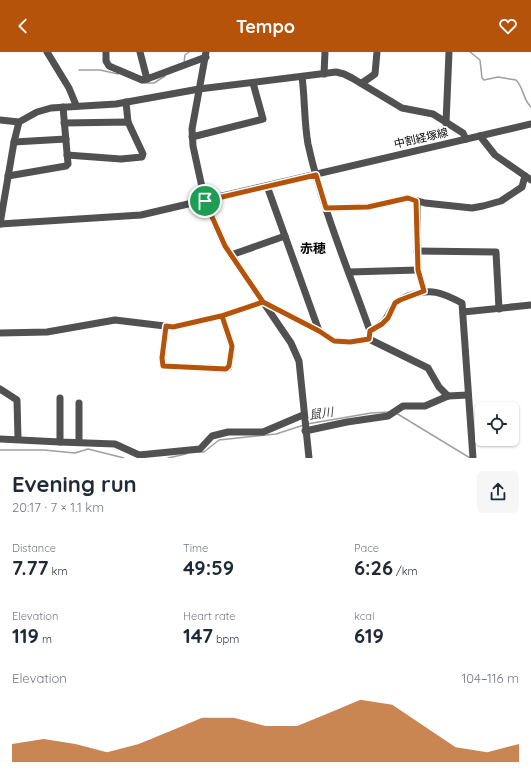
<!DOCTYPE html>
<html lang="en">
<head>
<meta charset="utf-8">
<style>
  body { margin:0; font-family:Quicksand,"Noto Sans JP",sans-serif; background:#f6f6f7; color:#1f2937; height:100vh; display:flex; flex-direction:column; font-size:15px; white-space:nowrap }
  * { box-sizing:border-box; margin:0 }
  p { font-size:13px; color:#747a83 }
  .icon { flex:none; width:22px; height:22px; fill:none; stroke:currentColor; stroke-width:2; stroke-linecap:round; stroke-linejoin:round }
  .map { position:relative; height:406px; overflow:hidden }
  .details { display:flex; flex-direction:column; background:#fff; flex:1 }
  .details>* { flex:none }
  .tools { position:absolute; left:475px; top:350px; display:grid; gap:8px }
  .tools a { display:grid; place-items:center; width:44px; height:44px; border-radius:6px; background:#fff; box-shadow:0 1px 3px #0004; font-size:20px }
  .pin { position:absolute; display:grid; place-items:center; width:34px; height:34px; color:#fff; margin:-17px; border:2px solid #fff; border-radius:50%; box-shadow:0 1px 4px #0007 }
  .round { display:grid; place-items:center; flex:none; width:42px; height:42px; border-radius:6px; background:#f6f6f7 }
  .headline { display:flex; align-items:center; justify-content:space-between; height:68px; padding:0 12px }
  h1 { font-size:22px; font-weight:800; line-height:30px }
  .metrics { display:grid; grid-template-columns:repeat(3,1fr); gap:6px; height:68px; padding:4px 12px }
  .metrics div { display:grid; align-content:center }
  .metrics b { font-size:20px; font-weight:800 }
  .metrics small { font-size:11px; font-weight:400 }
  .metrics p { font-size:11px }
  .chart { height:112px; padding:8px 12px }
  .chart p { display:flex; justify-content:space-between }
  .chart svg { width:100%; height:72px; margin-top:4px; fill:#b45309; opacity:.7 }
  header { display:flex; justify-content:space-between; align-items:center; height:52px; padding:0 12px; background:#b45309; color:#fff; font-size:18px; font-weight:800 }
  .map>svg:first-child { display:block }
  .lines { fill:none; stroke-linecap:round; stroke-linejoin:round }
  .stream { stroke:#9f9f9f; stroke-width:1.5 }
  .minor { stroke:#515151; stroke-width:7 }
  .route-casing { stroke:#fff; stroke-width:8 }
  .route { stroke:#b45309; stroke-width:5 }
  .labels { text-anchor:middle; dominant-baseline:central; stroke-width:3.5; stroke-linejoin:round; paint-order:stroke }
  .street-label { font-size:11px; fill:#000; stroke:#fff }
  .water-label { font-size:12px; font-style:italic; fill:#404040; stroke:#fff }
  .quarter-label { font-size:13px; font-weight:bold; fill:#000; stroke:#fff }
</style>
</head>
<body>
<header><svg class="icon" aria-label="back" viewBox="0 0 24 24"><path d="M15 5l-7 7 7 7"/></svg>Tempo<svg class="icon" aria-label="heart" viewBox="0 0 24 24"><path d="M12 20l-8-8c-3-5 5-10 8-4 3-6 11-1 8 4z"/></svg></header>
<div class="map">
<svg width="531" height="406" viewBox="0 0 531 406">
  <rect width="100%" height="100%" fill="#fff"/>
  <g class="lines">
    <g class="stream">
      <path d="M470,0L480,8L482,26L484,28L498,25L516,28C524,36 523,48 531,55"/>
      <path d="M184,11L185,3L189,0"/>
      <path d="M79,18H100L118,22"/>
      <path d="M143,31H154L165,24"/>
      <path d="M396,361L470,406"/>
      <path d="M307,372L371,361L389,360"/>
      <path d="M0,398H44L75,401L88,397L124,406"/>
      <path d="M199,400H204L219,388L276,382L304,373"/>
      <path d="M168,406L186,402"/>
    </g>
    <g class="minor">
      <path d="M47,0L69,36L76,53"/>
      <path d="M106,0V9L109,14L142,28L147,27"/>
      <path d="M140,0L147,27L206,5"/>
      <path d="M206,0L192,77L193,94L205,149L225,194L291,291L299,309L309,406"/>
      <path d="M324,22L325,0"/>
      <path d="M362,31L375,22L377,0"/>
      <path d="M126,50L128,70"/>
      <path d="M0,68L19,70"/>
      <path d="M64,71L128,70L143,102L142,105L121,107L67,103"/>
      <path d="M446,71L449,0"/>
      <path d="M480,84L495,103L531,128"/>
      <path d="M192,85L263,67L253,31"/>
      <path d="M14,90L66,87"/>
      <path d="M8,124L66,114L68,112L63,55"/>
      <path d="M267,134L319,279"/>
      <path d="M417,149L418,218L424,239"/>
      <path d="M326,156L368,155L407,146L425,151L472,156L483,154L501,149L522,135L525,124"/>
      <path d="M0,172L14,90L19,70L37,60L51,56L116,52L199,37L336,20L344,22L352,26L402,56L433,62L463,81L466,87"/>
      <path d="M0,172L141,163L531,72"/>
      <path d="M417,199L496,200L499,257"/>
      <path d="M231,203L285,184"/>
      <path d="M349,220L418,218"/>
      <path d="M463,260L531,253"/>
      <path d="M166,274L162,306L163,314L225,317L229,315L232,295L222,264"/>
      <path d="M370,279C390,268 384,267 395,252C398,248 404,246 408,244C431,236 441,240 462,251L473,406"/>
      <path d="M0,281L47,280L115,268L173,275L221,264L263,250L319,279L334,289L350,290L369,287L370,279C348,217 322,156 308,92C304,70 305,47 302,25"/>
      <path d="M369,287L428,316L439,335L448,344"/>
      <path d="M0,337L17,348L18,387"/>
      <path d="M60,346V390L115,392L139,403L200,397L212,384L228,380H263L303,363"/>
      <path d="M305,379L347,370L388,364L403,354H425L448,344L468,343"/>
      <path d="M0,387L60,390"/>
      <path d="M79,390V351"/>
    </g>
  </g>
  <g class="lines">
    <g class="route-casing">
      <path id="route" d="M205,149L225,194L263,250L221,264L173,275L166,274L162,306L163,314L226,317L229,314L232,294L222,264L263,250L319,279L334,289L350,290L369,287L370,279L382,272L388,266L395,251L400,248L424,239L418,218L416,149L408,146L368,155L326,156L316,123L205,149"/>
    </g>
    <use href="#route" class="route"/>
  </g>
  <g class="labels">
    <g class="street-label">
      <text transform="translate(421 86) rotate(-13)">中割経塚線</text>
    </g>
    <g class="water-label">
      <text transform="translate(321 361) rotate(-8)">鼠川</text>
    </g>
    <g class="quarter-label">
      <text x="313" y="196">赤穂</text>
    </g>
  </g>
</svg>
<div class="tools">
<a><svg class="icon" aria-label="locate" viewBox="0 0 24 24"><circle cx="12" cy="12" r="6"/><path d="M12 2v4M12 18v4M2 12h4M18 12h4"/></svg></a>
</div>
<div class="pin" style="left:205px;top:149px;background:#1e9e55"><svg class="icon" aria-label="arrive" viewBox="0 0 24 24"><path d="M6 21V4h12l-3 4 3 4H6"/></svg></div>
</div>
<section class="details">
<div class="headline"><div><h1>Evening run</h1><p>20:17 · 7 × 1.1 km</p></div><a class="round"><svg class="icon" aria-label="share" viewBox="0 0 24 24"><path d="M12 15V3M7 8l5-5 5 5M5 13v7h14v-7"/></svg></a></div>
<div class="metrics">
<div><p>Distance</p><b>7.77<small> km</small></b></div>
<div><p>Time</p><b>49:59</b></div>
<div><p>Pace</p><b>6:26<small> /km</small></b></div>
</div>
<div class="metrics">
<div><p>Elevation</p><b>119<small> m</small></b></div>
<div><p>Heart rate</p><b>147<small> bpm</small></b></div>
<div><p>kcal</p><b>619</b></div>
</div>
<div class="chart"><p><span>Elevation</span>104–116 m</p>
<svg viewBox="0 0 160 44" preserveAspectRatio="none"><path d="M0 44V33L10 30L20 33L30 38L40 33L50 25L60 17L70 17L80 22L90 22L100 14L110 6L120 9L130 22L140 35L150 38L160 33V44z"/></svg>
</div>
</section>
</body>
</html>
